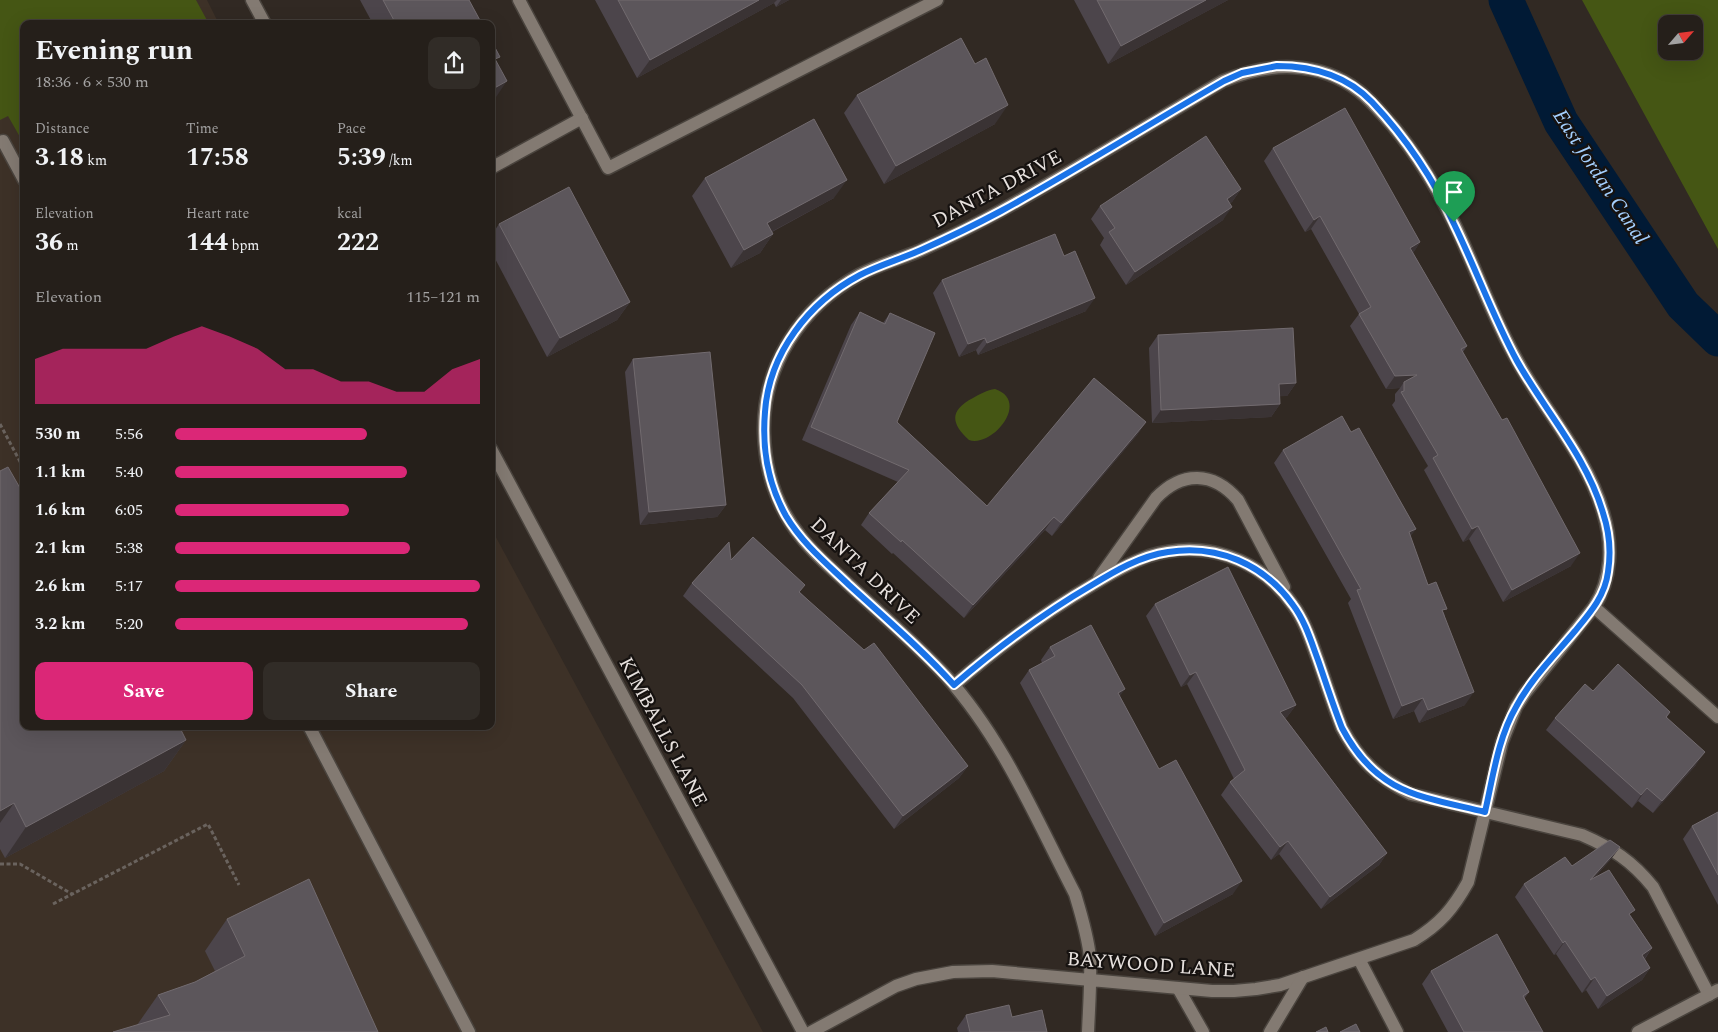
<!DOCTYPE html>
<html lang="en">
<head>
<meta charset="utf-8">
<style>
  body { margin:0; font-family:Spectral,serif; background:#312c27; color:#f1f3f6; height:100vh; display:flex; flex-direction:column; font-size:19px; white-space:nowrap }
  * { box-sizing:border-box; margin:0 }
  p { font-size:16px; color:#a3a2a2 }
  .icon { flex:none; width:28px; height:28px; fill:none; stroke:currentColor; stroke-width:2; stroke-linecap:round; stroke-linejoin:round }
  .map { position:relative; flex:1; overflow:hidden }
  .panel { position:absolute; left:20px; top:20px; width:475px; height:710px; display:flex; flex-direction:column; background:#251f1a; border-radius:10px; box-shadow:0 5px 20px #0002,0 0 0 1px #423d39 }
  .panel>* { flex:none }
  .needle { width:32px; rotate:62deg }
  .fabs { position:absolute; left:1658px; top:15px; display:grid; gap:10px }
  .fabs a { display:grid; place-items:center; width:45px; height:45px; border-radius:10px; background:#251f1a; box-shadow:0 5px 20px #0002,0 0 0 1px #423d39; font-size:25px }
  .pin { position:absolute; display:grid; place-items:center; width:42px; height:42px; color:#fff; margin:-51px -21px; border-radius:50% 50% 50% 0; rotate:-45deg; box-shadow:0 0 5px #0007 }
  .pin .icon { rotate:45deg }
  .round { display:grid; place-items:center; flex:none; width:52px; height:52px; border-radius:10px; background:#312c27 }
  .summary { display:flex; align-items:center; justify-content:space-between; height:85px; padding:0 15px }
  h1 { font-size:28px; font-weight:700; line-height:38px }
  .figures { display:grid; grid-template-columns:repeat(3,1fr); gap:8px; height:85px; padding:5px 15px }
  .figures div { display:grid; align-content:center }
  .figures b { font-size:25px; font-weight:700 }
  .figures small { font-size:14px; font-weight:400 }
  .figures p { font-size:14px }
  .chart { height:140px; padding:10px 15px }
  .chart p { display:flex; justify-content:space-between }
  .chart svg { width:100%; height:90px; margin-top:5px; fill:#db2777; opacity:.7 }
  .action { display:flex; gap:10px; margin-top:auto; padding:10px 15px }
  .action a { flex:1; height:58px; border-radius:10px; background:#db2777; color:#fff; font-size:20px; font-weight:700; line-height:58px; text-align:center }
  .action a+a { background:#312c27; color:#f1f3f6 }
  ul { padding:0 15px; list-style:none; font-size:16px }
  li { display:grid; grid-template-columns:80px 60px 1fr; align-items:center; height:38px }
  li i { height:12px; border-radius:6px; background:#db2777 }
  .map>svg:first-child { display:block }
  .built { fill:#3d3127 }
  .green { fill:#455614; fill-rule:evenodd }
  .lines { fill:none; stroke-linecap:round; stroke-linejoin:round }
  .canal { stroke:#011a35; stroke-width:35 }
  .minor-casing { stroke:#4a443e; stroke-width:15 }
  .path { stroke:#6a635e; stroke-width:3; stroke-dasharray:4 2.5; stroke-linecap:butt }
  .minor { stroke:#837a72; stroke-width:12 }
  .wall { fill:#4c454b }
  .shaded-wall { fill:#3a3334 }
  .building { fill:#5c565b; stroke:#726b6f }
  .route-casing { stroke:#fff; stroke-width:10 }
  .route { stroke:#1a73e8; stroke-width:6 }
  .labels { text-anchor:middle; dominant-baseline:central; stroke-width:4.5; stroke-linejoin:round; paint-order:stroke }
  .street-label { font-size:20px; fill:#e7e1de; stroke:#161210 }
  .water-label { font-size:21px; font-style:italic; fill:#a4cffd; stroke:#161210 }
</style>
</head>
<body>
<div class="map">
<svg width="1718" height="1032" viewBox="0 0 1718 1032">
  <rect width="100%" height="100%" fill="#312923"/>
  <path class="built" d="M0,0H207L219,24H24V726H491V528L763,1032H0Z"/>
  <g class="green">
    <path d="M0,0H196L209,24H24V144L8,116L0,120Z"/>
    <path d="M1582,0H1718V249ZM1666,24H1694V51H1666Z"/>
    <path d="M995,389C1031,401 992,448 969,440C950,423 950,410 973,398C980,394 987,390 995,389Z"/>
  </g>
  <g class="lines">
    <path class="canal" d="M1506,0L1561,122L1683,305L1718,339"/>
    <g class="minor-casing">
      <g id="minor">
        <path d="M252,0L265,24"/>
        <path d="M519,0L608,168L937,0"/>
        <path d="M0,142L3,141L24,180"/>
        <path d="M491,168L582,118"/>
        <path d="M491,449L803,1032"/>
        <path d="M1099,578L1156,498C1182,471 1213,471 1238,500L1284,587"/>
        <path d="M1594,607L1718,717"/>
        <path d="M954,685C997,648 1042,614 1092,585C1110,574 1129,563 1149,556C1204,539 1260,558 1293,605C1305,621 1311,641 1318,660C1326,683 1333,705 1342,728C1359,760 1378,778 1411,794L1582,835C1612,848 1632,861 1653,887L1709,995"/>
        <path d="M309,726L469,1032"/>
        <path d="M1359,959L1397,1032"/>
        <path d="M1178,988L1203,1032"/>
        <path d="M811,1032L896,986L916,979L953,972L992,971L1212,991H1234L1256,989L1280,985L1414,940C1440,924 1453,909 1468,882L1502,742L1516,707L1525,693L1594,607C1612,579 1613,544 1603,512C1587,457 1545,411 1518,362C1492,317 1476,268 1453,221C1437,188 1417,155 1393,126C1382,114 1372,101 1359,91C1319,60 1268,62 1223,81C1150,124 1078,168 1004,209C977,224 948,238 919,251C900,259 878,265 859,275C801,307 762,366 764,433C765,471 777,508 801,537C814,554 831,568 847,583C880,613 915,643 946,676C1003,739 1036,819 1075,894C1081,914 1088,936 1090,958C1091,983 1089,1007 1088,1032"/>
        <path d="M1270,1032L1303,977"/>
        <path d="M1638,1032L1718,990"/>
      </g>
    </g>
    <g class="path">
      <path d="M0,424L24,469"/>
      <path d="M0,864H20L72,894"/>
      <path d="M53,904L208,824L239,885"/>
    </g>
    <use href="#minor" class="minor"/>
  </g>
  <g class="wall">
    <path d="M360,0H469L482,24H373Z"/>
    <path d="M595,0H789L776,7L774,3L637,78Z"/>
    <path d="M1074,0H1228L1108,64Z"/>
    <path d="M857,95L995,124L884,184L844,113Z"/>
    <path d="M1273,148L1420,242L1413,253L1467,346L1463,352L1571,566L1503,602L1469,539L1463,542L1424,470L1428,466L1392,405L1395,401V394L1400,388L1386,389L1350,326L1359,314L1311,229L1305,232L1264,161Z"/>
    <path d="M705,178L834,198L772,232L773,234L760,253L731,268L692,196Z"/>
    <path d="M1241,189L1232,202L1230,203L1223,220L1126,285L1100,245L1104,238L1091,219L1100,206Z"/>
    <path d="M499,224L630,302L617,320L547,357L491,251V236Z"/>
    <path d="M942,280L1086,311L978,355L976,350L959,357L933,293Z"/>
    <path d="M860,312L883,323L890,313L897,422L987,506L1146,422L1137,435L1052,536L1045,530L964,618L893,553L892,554L861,525L869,513L898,482L802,440L851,325Z"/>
    <path d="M1158,335L1296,383L1287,396H1279L1280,404L1271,417L1152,423L1149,348Z"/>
    <path d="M633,359L726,505L717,517L640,525L625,372Z"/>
    <path d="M1351,432L1416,529L1410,536L1428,585L1444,613L1465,705L1419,723L1414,711L1393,719L1348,603L1351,599L1274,463L1283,450Z"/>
    <path d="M0,471L24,726L186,740L164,771L5,858L0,849Z"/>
    <path d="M731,560L800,592L968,766L959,778L894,829L793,698L683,596L692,583Z"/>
    <path d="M1155,604L1296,705L1287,717L1285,718L1387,853L1379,865L1321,909L1279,854L1271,860L1221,795L1230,782L1234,779L1187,684L1181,687L1146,616Z"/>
    <path d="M1050,647L1120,697L1159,769L1233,894L1155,936L1020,683L1029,670L1042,663L1041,660Z"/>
    <path d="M1593,691L1670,712L1667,717L1696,765L1653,813L1638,801L1632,808L1546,730L1555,718Z"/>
    <path d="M1718,812V905L1683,839L1692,826Z"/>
    <path d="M1620,847L1611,859L1595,877L1631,916L1652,948L1645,959L1650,968L1642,980L1598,1009L1586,990L1582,993L1556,954L1554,955L1515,897L1524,884L1572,866Z"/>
    <path d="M227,919L378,1032L137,1025L158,995L195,982L215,971L205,951Z"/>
    <path d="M1431,971L1529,992L1524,999L1543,1032H1448L1422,984Z"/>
    <path d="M966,1015L1012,1017L1047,1032H958L957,1028Z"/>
  </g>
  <g class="shaded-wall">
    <path d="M759,0H777L774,3L637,78L650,60Z"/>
    <path d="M781,0H789L776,7Z"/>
    <path d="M1206,0H1228L1108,64L1121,46Z"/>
    <path d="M507,81L494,100L491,101V90Z"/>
    <path d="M1008,105L995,124L884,184L896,166Z"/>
    <path d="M847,180L834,198L754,241L767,223Z"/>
    <path d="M1241,189L1232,202L1218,211L1227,199Z"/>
    <path d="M1232,207L1223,220L1126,285L1135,272Z"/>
    <path d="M1320,216L1311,229L1305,232L1314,220Z"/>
    <path d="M773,234L760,253L731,268L744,250Z"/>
    <path d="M1420,242L1412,255L1410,248Z"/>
    <path d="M1095,298L1086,311L978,355L987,343Z"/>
    <path d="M630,302L617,320L547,357L560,338Z"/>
    <path d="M985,338L976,350L959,357L968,344Z"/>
    <path d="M1417,375L1404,382L1400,388L1386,389L1395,376Z"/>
    <path d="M1296,383L1287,396L1270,397L1279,384Z"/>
    <path d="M1280,404L1271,417L1152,423L1161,410Z"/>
    <path d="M1146,422L1137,435L1052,536L1061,523Z"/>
    <path d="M726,505L717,517L640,525L649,512Z"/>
    <path d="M1054,517L1045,530L964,618L973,605Z"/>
    <path d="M1478,526L1469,539L1463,542L1472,529Z"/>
    <path d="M1416,529L1407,541L1409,532Z"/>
    <path d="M1580,553L1571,566L1503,602L1512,590Z"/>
    <path d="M1196,672L1187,684L1181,687L1190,675Z"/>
    <path d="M1125,689L1116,702L1118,693Z"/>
    <path d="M1474,692L1465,705L1419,723L1428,710Z"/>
    <path d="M1423,698L1414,711L1393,719L1402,706Z"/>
    <path d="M1296,705L1287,717L1271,725L1280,712Z"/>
    <path d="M186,740L164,771L5,858L26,827Z"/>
    <path d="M1705,752L1696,765L1653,813L1662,801Z"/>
    <path d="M968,766L959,778L894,829L903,816Z"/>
    <path d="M1647,788L1638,801L1632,808L1641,795Z"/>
    <path d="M14,803L0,823V811Z"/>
    <path d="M1288,841L1279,854L1271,860L1280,847Z"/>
    <path d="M1620,847L1611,859L1581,893L1590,880Z"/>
    <path d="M1387,853L1379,865L1321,909L1330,897Z"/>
    <path d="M1242,881L1233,894L1155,936L1164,923Z"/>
    <path d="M1565,941L1556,954L1554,955L1563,943Z"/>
    <path d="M1652,948L1643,961L1642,955Z"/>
    <path d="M1650,968L1642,980L1598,1009L1607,996Z"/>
    <path d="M1595,977L1586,990L1582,993L1591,980Z"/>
  </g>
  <g class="building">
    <path d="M383,0H469L482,24H396Z"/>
    <path d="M618,0H759L650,60Z"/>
    <path d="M1097,0H1206L1121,46Z"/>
    <path d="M961,38L975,64L986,58L1008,105L896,166L857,95Z"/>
    <path d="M491,40L500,57L495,59L507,81L491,90Z"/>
    <path d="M1345,108L1420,242L1410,248L1467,346L1461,349L1502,420L1507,418L1580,553L1512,590L1478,526L1472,529L1433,458L1438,455L1401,392L1404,391V382L1417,375L1395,376L1359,314L1371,307L1320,216L1314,220L1273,148Z"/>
    <path d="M814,119L847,180L767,223L773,234L744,250L705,178Z"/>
    <path d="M1206,136L1241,189L1227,199L1232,207L1135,272L1109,232L1115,228L1100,206Z"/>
    <path d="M569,187L630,302L560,338L499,224Z"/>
    <path d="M1055,234L1064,256L1075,251L1095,298L987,343L985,338L968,344L942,280Z"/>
    <path d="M860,312L885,324L890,313L935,333L897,422L987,506L1094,378L1146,422L1061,523L1054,517L973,605L902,540L901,542L869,513L909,470L811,427Z"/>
    <path d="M1293,328L1296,383L1279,384L1280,404L1161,410L1158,335Z"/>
    <path d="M710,352L726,505L649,512L633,359Z"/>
    <path d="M1342,416L1351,432L1359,428L1416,529L1409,532L1428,585L1436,582L1447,609L1442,610L1474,692L1428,710L1423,698L1402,706L1357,590L1361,589L1283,450Z"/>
    <path d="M8,467L24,495V726H179L186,740L26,827L14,803L0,811V471Z"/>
    <path d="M753,537L805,585L799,592L864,650L874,643L968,766L903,816L802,685L692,583L729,542L731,560Z"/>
    <path d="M1228,567L1296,705L1280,712L1387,853L1330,897L1288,841L1280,847L1230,782L1245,770L1196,672L1190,675L1155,604Z"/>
    <path d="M1091,625L1125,689L1118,693L1159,769L1176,760L1242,881L1164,923L1029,670L1055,656L1050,647Z"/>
    <path d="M1618,664L1670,712L1666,717L1705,752L1662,801L1647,788L1641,795L1555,718L1585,684L1593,691Z"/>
    <path d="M1718,812V875L1692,826Z"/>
    <path d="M1610,840L1620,847L1590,880L1609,870L1635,910L1629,914L1652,948L1642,955L1650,968L1607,996L1595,977L1591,980L1565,941L1563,943L1524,884L1565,857L1572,866Z"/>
    <path d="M309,879L378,1032H113L170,1015L158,995L195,982L245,956L227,919Z"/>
    <path d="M1497,934L1529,992L1523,996L1543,1032H1464L1431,971Z"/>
    <path d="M1009,1005L1012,1017L1042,1010L1047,1032H970L966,1015Z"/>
    <path d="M1356,1024L1360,1032H1340Z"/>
    <path d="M1326,1027L1328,1032H1316Z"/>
  </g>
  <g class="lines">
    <g class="route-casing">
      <path id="route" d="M1277,66C1312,66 1347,76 1372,102C1406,138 1434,180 1454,224C1476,269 1493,317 1517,361C1545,411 1587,457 1603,513C1609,531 1611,553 1608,572C1605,596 1590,613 1575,631C1555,655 1531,679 1516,707C1498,738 1493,777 1485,812C1419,796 1377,794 1342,728C1333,705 1326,683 1318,660C1311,641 1305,621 1293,605C1264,564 1217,544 1168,552C1140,556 1115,571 1092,585C1042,614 997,648 954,685C922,649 884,617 849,585C826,563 802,543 786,516C768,484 762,447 765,412C769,353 809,302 860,275C879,265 901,259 921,250C948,238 975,225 1001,211C1076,170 1149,124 1224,81L1242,73Z"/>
    </g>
    <use href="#route" class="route"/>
  </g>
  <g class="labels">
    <g class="street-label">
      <text transform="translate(997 189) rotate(-28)">DANTA DRIVE</text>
      <text transform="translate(865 571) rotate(44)">DANTA DRIVE</text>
      <text transform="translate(663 732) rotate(62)">KIMBALLS LANE</text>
      <text transform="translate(1151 965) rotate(4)">BAYWOOD LANE</text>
    </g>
    <g class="water-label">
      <text transform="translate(1600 177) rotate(57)">East Jordan Canal</text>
    </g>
  </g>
</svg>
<div class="fabs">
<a><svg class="needle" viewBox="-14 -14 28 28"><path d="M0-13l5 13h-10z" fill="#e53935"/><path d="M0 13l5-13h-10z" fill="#a3a2a2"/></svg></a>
</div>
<div class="pin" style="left:1454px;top:222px;background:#1e9e55"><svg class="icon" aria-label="arrive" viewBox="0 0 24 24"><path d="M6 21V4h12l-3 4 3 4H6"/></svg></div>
<section class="panel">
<div class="summary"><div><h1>Evening run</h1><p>18:36 · 6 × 530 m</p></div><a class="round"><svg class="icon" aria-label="share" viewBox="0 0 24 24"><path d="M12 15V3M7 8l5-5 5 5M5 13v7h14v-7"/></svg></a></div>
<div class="figures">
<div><p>Distance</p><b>3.18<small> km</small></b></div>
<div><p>Time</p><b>17:58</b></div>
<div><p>Pace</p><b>5:39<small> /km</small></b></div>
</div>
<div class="figures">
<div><p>Elevation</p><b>36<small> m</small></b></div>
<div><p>Heart rate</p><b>144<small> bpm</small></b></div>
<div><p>kcal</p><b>222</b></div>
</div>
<div class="chart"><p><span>Elevation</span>115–121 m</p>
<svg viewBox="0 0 160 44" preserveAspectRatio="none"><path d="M0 44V22L10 17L20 17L30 17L40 17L50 11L60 6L70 11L80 17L90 27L100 27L110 33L120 33L130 38L140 38L150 27L160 22V44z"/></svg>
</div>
<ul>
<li><b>530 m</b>5:56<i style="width:63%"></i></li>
<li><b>1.1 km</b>5:40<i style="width:76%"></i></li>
<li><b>1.6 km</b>6:05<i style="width:57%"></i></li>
<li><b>2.1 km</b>5:38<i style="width:77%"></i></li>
<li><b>2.6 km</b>5:17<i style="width:100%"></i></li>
<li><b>3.2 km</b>5:20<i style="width:96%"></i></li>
</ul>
<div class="action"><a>Save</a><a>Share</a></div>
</section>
</div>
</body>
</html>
